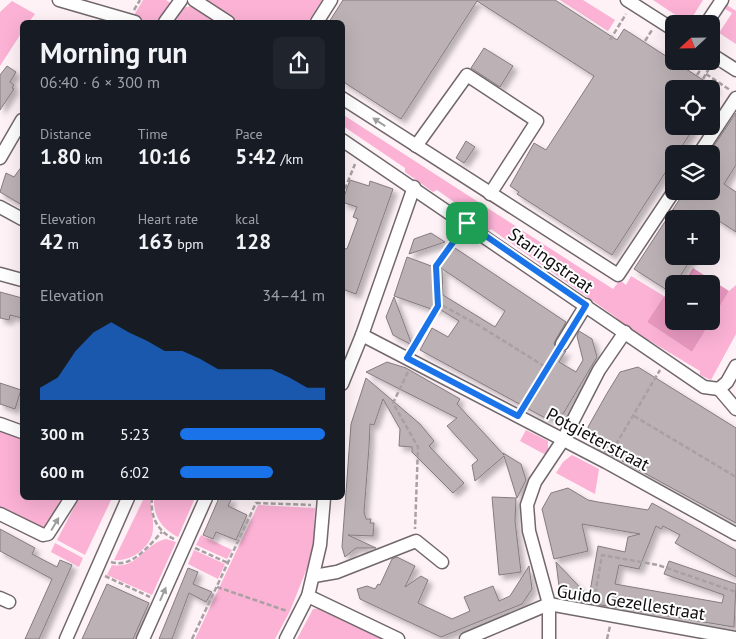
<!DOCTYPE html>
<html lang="en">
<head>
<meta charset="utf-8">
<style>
  body { margin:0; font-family:"PT Sans",sans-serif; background:#20242c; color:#f1f3f6; height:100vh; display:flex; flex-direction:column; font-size:19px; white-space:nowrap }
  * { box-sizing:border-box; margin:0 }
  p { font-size:16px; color:#9ea1a6 }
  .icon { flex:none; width:28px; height:28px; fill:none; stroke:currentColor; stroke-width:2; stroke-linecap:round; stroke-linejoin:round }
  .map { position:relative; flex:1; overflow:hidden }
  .side { position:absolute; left:20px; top:20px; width:325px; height:480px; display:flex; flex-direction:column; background:#171b24; border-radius:8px; box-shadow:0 5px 20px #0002 }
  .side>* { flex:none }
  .needle { width:32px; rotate:248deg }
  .fabs { position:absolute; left:665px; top:15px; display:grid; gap:10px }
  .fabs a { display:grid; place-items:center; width:55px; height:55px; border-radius:8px; background:#171b24; box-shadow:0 5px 20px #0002; font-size:25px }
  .pin { position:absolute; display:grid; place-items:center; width:42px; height:42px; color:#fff; margin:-21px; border-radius:10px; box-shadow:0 2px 8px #0006 }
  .round { display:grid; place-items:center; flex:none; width:52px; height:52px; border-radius:8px; background:#20242c }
  .head { display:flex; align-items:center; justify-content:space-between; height:85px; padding:0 20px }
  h1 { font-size:28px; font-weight:800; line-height:38px }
  .figures { display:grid; grid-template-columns:repeat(3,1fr); gap:8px; height:85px; padding:5px 20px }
  .figures div { display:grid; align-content:center }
  .figures b { font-size:21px; font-weight:800 }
  .figures small { font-size:14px; font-weight:400 }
  .figures p { font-size:14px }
  .chart { height:140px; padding:10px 20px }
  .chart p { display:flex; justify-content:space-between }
  .chart svg { width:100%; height:90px; margin-top:5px; fill:#1a73e8; opacity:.7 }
  ul { padding:0 20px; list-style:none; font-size:16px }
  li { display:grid; grid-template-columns:80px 60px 1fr; align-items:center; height:38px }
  li i { height:12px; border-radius:6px; background:#1a73e8 }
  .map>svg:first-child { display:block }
  .green { fill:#fbb2d5 }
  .forest { fill:#e898bf }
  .building { fill:#bcb2b6; stroke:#857b80; filter:url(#shadow) }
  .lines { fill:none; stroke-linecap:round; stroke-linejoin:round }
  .minor-casing { stroke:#71686c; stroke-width:15 }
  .path { stroke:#a8a0a3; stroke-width:2.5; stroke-dasharray:5 2.5; stroke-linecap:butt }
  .minor { stroke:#fff; stroke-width:12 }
  .oneway { fill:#9f9e9e }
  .route-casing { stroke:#fff; stroke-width:10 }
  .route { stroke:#1a73e8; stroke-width:6 }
  .labels { text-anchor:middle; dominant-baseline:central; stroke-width:4; stroke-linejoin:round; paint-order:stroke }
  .street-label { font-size:18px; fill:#0f0c0d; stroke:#fff }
</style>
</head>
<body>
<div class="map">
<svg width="736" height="639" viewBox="0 0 736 639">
  <defs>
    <filter id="shadow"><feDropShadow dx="4.5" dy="4.5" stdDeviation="2.5" flood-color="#0004"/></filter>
  </defs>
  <rect width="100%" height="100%" fill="#fef2f7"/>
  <g class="green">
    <path d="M143,0H166L172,4C158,22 155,26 133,17Z"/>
    <path d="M195,0H322L308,22H175L182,8L191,6Z"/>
    <path d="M560,0H583L615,20L608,31Z"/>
    <path d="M653,0H703L693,16L701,21L700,24H689Z"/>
    <path d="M12,1L35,14L29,22H22V32L0,66V12Z"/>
    <path d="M727,5L736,11V44L719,33L732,13L725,9Z"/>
    <path d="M342,114L613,289L620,280L626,285L631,276L664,296L647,322L692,352L729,291L736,285V334L711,380L700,375V371L645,338L642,340L616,322L617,318L491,229L488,231L480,225L481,221L437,190L433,192L405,172V168L343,126Z"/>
    <path d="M0,429L22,436V498H67L45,531L0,509Z"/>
    <path d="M526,430L548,441V452L544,454L520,441Z"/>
    <path d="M572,455L599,469L595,494L556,473L563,462Z"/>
    <path d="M79,498H112L85,555L57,540Z"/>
    <path d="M144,498H151C150,508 154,519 153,529C152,547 131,562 114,560Z"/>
    <path d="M154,498H195L178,537C162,529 153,516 154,498Z"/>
    <path d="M258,505L315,508L313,553L290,611L275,639H195Z"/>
    <path d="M201,535L232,550L227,559L196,545Z"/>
    <path d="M166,539L176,542L152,595L107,575L112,565C137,570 145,543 166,539Z"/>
    <path d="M55,543L83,558L79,567L51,552Z"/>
    <path d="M194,550L225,564L218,579L188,564Z"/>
    <path d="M321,608L385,639H297L313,609Z"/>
  </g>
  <g class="forest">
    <path d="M693,268L729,291L711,321V284H683Z"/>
    <path d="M664,296L672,301L674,298V321H711L692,352L647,322Z"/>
  </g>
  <g class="building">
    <path d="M343,0H555L617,40L624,29L717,89H674V126H695L677,154H674V159L612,255L517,194L519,192L510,186L534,143L546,150L594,76L477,1L401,119L342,81V22H329Z"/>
    <path d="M484,48L513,66L500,87L471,68Z"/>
    <path d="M7,66L16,72L10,82L14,85L12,88L14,89L0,110V75Z"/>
    <path d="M736,113V165L724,184L736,192V232L716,219H674V256H693L670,292L634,269L685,191H711V150Z"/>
    <path d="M466,141L475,147L464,163L456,158Z"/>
    <path d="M22,166V205L0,192L6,173L14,177Z"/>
    <path d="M350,180L369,186L370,181L393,189L356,294L342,289V248L347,249L358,219L353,217L357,207L342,202Z"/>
    <path d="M431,233L445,242L409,254L414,239Z"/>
    <path d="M452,246L566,322L554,343L557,351H566L559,362L576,372L583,360L577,336L579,331L592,339L597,357L563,414L547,419L420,350L432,328L448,337L459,321L436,307L434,310L394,296L407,257L442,270L443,295L495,327L505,311L438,266Z"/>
    <path d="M0,292L22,298V318L10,315L9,320L0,318Z"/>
    <path d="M394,297L412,345L393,335L386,317Z"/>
    <path d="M387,362L406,368L460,399L457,404L504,455L503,453L521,464L526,480L517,498L504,456L475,481L472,465L478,460L447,426L457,418L366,372Z"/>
    <path d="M638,367L736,428V523L593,445L588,427L606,395L620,372Z"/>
    <path d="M366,378L420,424L434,441L429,446L464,483L453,493L412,452V447L399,446L400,429L383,399L374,425L370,424L369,447L364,512L366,519H371L370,523H374L373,536L348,535L376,548H356L345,557L342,547L351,424Z"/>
    <path d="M0,383L21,390L15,409L0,404Z"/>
    <path d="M568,488L588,500L598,502L648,510L652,503L736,550V577L675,543L680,535L663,526L661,529L656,526L639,569L619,565L615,584L722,603L724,595L664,574L669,561L736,584L734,627L571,600L559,586L556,562L589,597L598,546L625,552L628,537L640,534L582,524L588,551L554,559L542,509L551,493Z"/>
    <path d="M492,497L516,498L515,521L521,572L499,575Z"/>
    <path d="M219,498H232L228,506L247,515L236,540L216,532L213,539L203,535Z"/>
    <path d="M0,529L35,548L32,554L57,567L60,560L72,565L39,639H25L52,579L0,551Z"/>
    <path d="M397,557L415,566L405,587L421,576L428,580L418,603L452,619L470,611L464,597L493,586L499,601L510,596L529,566L532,589L522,604L441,637L360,599L357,589L367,586L375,589L378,584L380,585L392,559Z"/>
    <path d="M188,568L198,572L193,584L212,592L206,602L189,593L172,639H159Z"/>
    <path d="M107,584L149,603L133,639H82Z"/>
  </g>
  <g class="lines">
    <g class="minor-casing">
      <g id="minor">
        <path d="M59,0L135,22"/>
        <path d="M194,0L228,22"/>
        <path d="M627,0L674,30"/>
        <path d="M165,22L181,0"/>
        <path d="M317,22L331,0"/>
        <path d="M706,24L722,0"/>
        <path d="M711,54L736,70"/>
        <path d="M342,98L618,275L674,191"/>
        <path d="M342,140L704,387L719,389"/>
        <path d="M416,146L467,75L537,121L490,194"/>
        <path d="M699,154L736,98"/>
        <path d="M0,158L22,120"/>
        <path d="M0,207L22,219"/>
        <path d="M0,274L22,280"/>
        <path d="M362,335L606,462L736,534"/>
        <path d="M562,344L586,305"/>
        <path d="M342,384L362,335L414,187"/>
        <path d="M719,389L727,382L736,366"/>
        <path d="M719,389L736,409"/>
        <path d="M0,424L22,432"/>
        <path d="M0,514L43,535L48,534L71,498"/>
        <path d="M314,576L337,572L416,541L442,562"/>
        <path d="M308,596L320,545L324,498"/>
        <path d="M0,598L9,602"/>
        <path d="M66,639L128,498"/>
        <path d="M143,639L206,498"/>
        <path d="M286,639L308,596L398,639"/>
        <path d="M466,639L549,604L736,638"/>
        <path d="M549,639V604L529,531L527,505L535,482L563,440L599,370L625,332"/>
      </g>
    </g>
    <g class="path">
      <path d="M134,10L140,0"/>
      <path d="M610,40L626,14"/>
      <path d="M645,41L652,30"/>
      <path d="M706,74L730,90"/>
      <path d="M697,75L705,63"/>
      <path d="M703,79L710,67"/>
      <path d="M342,196L355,164"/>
      <path d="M436,302L480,326"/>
      <path d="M483,328L547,368"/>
      <path d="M413,348L438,306L436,266L459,234"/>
      <path d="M408,372L393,403L418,447L415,529"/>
      <path d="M524,406L556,353"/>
      <path d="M634,416L736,477"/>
      <path d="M612,451L660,370"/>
      <path d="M152,498C150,516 157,531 174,539"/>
      <path d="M195,548L228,563"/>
      <path d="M111,562C132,569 149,545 162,532"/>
      <path d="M105,576L150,597"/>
      <path d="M217,587L287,611"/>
      <path d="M594,601L602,555L658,565L736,592"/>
      <path d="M192,639L256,503L311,505"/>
      <path d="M607,639L610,626"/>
    </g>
    <use href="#minor" class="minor"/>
  </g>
  <defs><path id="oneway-solid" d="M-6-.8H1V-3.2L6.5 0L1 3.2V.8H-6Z" transform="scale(1.25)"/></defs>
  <g class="oneway">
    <use href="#oneway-solid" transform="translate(379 122) rotate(-147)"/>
    <use href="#oneway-solid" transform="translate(55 524) rotate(-59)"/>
    <use href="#oneway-solid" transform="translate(163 594) rotate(-66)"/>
  </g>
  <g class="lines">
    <g class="route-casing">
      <path id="route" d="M467,223L586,305L518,416L407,358L438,306L436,266Z"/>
    </g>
    <use href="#route" class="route"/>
  </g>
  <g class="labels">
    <g class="street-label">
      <text transform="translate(551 260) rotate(35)">Staringstraat</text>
      <text transform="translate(598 439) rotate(28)">Potgieterstraat</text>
      <text transform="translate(631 602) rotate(9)">Guido Gezellestraat</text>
    </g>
  </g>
</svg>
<div class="fabs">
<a><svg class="needle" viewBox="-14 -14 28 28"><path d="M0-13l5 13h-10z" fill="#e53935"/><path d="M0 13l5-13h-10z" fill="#9ea1a6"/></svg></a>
<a><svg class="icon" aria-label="locate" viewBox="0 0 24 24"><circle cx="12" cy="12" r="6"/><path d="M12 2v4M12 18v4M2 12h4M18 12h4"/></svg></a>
<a><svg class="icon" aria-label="layers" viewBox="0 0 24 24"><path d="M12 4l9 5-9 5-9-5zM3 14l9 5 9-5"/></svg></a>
<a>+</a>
<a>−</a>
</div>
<div class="pin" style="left:467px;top:223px;background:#1e9e55"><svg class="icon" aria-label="arrive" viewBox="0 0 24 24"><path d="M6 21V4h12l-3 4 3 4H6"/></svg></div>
<section class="side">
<div class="head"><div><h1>Morning run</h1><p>06:40 · 6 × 300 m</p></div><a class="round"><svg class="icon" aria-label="share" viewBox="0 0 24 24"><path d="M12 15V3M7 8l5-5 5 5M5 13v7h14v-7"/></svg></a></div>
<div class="figures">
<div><p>Distance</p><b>1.80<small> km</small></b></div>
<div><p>Time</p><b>10:16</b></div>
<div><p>Pace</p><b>5:42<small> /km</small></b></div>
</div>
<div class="figures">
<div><p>Elevation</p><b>42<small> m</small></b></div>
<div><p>Heart rate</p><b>163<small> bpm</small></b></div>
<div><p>kcal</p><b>128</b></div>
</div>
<div class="chart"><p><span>Elevation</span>34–41 m</p>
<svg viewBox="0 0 160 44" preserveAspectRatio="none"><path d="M0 44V38L10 33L20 20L30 11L40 6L50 11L60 15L70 20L80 20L90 24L100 29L110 29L120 29L130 29L140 33L150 38L160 38V44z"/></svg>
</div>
<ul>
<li><b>300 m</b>5:23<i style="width:100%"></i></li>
<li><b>600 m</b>6:02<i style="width:64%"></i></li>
</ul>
</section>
</div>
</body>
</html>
